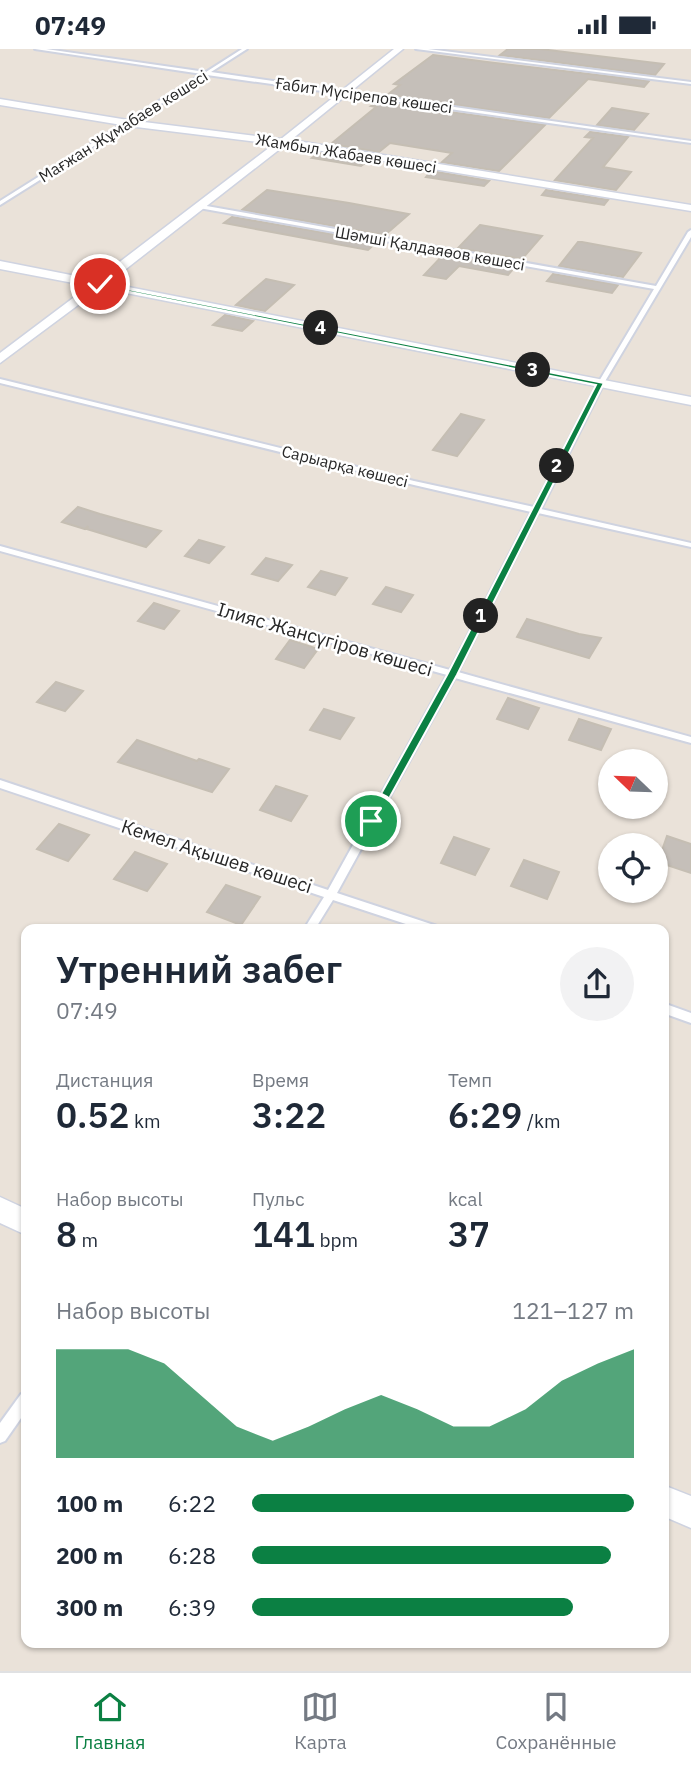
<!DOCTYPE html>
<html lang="ru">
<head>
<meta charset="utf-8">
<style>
  body { margin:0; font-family:"IBM Plex Sans",sans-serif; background:#f2f2f3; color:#1f2937; height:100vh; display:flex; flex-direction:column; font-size:26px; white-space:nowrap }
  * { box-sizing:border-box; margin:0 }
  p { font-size:23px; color:#747a83 }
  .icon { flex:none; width:38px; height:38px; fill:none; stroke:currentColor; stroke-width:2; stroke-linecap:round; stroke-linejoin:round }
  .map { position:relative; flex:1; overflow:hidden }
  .drawer { position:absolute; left:21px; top:875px; width:648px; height:724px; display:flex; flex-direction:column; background:#fff; border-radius:14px; box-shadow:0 2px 5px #0004 }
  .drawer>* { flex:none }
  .needle { width:46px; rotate:293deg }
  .tools { position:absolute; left:598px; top:700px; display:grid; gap:14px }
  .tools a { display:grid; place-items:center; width:70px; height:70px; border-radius:50%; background:#fff; box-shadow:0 2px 5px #0004; font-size:35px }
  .pin { position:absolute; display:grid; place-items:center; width:60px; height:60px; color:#fff; margin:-30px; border:4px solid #fff; border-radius:50%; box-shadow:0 2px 7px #0007 }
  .km { position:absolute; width:35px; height:35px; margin:-18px; border-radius:50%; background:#222; color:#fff; font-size:19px; line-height:35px; text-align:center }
  .round { display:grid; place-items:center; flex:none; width:74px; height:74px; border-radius:37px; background:#f2f2f3 }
  .overview { display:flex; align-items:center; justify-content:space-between; height:119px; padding:0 35px }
  h1 { font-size:38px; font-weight:600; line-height:52px }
  .stats { display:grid; grid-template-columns:repeat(3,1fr); gap:10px; height:119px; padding:7px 35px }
  .stats div { display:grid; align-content:center }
  .stats b { font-size:35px; font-weight:600 }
  .stats small { font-size:19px; font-weight:400 }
  .stats p { font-size:19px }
  .chart { height:196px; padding:14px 35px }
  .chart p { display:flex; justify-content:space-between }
  .chart svg { width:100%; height:126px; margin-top:7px; fill:#0b8043; opacity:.7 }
  ul { padding:0 35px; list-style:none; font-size:23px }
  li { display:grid; grid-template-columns:112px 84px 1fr; align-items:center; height:52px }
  li i { height:18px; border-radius:9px; background:#0b8043 }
  .status { display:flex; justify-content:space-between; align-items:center; height:49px; padding:0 35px; background:#fff; direction:ltr }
  .status svg { height:19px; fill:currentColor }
  .tabs { display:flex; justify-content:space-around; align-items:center; height:98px; border-top:2px solid #e0e1e3; background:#fff; font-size:19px; color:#747a83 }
  .tabs a { display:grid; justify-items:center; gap:4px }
  .tabs .selected { color:#0b8043 }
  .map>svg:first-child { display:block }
  .building { fill:#c5bfb9; stroke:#c5beb3; stroke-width:2 }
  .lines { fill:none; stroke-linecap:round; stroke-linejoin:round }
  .service-casing { stroke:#cfd3e0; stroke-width:4 }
  .minor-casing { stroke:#cfd3e0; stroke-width:3 }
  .service { fill:#fff; fill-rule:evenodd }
  .minor { fill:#fff; fill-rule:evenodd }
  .route { fill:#0b8043; stroke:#fff; stroke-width:2 }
  .labels { text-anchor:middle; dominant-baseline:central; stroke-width:5; stroke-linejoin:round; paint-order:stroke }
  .far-street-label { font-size:16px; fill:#272727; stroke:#fff }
  .street-label { font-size:19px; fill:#272727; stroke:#fff }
</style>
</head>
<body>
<div class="status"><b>07:49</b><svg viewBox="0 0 49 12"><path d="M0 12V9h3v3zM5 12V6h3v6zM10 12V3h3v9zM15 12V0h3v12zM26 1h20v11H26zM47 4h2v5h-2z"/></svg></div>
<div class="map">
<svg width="691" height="1622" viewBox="0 0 691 1622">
  <rect width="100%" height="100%" fill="#eae2d9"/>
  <g class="building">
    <path d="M508,0H540L664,15L655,26L500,6Z"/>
    <path d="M433,6L487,13L649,32L644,38L588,30L549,69L387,46L400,36L394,35Z"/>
    <path d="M377,53L545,76L499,122L442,113L452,104L390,94L379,103L331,95L376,58L371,57Z"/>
    <path d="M612,59L648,65L634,81L597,76Z"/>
    <path d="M590,83L628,88L603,118L631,123L616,141L555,131L593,89L585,88Z"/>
    <path d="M319,104L368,112L361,117L312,109Z"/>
    <path d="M431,122L489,132L484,137L426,128Z"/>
    <path d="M267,141L349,154L409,165L385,186L242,161Z"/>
    <path d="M546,141L608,151L604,156L542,146Z"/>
    <path d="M232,168L377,193L368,201L224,174Z"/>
    <path d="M480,176L542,187L522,210L458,199Z"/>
    <path d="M578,193H582L641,204L623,228L559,217Z"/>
    <path d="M444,205L515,218L508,226L459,217L446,230L424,226Z"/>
    <path d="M553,225L618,236L612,244L547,232Z"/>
    <path d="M266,230L294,236L265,262L236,256Z"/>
    <path d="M225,266L253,272L242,282L213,276Z"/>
    <path d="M461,365L484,371L457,407L433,401Z"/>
    <path d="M78,458L100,465L161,482L146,498L87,480L88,477L85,480L62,473Z"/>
    <path d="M199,491L224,498L209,514L185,507Z"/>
    <path d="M266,509L292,516L278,532L252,525Z"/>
    <path d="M321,522L347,529L335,546L308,538Z"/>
    <path d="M386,538L413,546L401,563L373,555Z"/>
    <path d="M154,554L179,562L164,580L138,572Z"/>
    <path d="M527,570L579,585L601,589L589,609L517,588Z"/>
    <path d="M290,591L318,600L304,619L276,610Z"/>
    <path d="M56,633L83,642L65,662L37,653Z"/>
    <path d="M508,649L539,659L528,680L497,670Z"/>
    <path d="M324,660L354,669L340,690L310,681Z"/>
    <path d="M579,670L611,680L601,701L569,691Z"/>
    <path d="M137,691L197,712L199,710L229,720L212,743L118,713Z"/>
    <path d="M276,737L307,747L291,772L260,761Z"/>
    <path d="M59,775L89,786L68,812L37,800Z"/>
    <path d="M667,787L691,795V824L658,813Z"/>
    <path d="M454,788L489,800L475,826L441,814Z"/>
    <path d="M135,803L167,815L147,842L114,830Z"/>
    <path d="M524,811L559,823L547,850L511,837Z"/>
    <path d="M226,836L260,848L241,876L207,863Z"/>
  </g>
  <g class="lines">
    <g class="service-casing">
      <g id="service">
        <path d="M35,0H46L206,23L242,0H247L211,23L691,92V94L207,26L0,156V152L202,25Z"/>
        <path d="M416,0H428L691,33V35Z"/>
        <path d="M201,156L656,237L688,183L691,181V188L604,334L541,460L691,494V498L538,464L458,623L691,688V694L455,629L337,844L437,877L438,880H421L333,851L315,880H304L324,848L0,739V731L328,841L447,626L0,502V497L450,621L531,463L414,436L0,334V330L414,432L534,458L598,334L654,240L199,159Z"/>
        <path d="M663,954L691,964V974L663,964Z"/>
        <path d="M26,1343V1362L5,1392L0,1394V1374L21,1345Z"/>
      </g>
    </g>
    <g class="minor-casing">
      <g id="minor">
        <path d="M394,0H403L291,91L691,156V162L285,96L108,234L691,348V356L101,239L0,314V304L89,237L0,220V212L96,231L274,95L128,77L0,56V50L128,71L281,90Z"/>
        <path d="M0,1148L26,1160V1186L0,1174Z"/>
        <path d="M663,1436L691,1447V1479L663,1467Z"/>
      </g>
    </g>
    <use href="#service" class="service"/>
    <use href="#minor" class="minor"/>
  </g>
  <path class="route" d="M97,234L604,334L457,626L375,775L371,776L366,772L447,626L596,336L100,237Z"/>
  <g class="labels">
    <g class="far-street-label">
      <text transform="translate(364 46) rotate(8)">Ғабит Мүсірепов көшесі</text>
      <text transform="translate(123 77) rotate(-32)">Мағжан Жұмабаев көшесі</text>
      <text transform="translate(346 104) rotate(9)">Жамбыл Жабаев көшесі</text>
      <text transform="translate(430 199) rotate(10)">Шәмші Қалдаяөов көшесі</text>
      <text transform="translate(345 417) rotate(14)">Сарыарқа көшесі</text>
    </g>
    <g class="street-label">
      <text transform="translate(325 590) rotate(16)">Ілияс Жансүгіров көшесі</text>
      <text transform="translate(217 807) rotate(18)">Кемел Ақышев көшесі</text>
    </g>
  </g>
</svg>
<div class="tools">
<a><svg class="needle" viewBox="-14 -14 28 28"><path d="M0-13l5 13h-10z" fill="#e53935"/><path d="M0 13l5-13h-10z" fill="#747a83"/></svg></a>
<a><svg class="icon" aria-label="locate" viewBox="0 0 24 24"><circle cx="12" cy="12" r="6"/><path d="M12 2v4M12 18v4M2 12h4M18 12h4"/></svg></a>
</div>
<div class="pin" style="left:371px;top:772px;background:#1e9e55"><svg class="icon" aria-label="arrive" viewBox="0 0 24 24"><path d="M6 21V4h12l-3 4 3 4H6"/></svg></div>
<div class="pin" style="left:100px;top:235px;background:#d93025"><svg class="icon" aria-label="check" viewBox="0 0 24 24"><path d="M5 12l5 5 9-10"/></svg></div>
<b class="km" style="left:481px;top:567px">1</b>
<b class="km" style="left:557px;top:417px">2</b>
<b class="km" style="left:533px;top:321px">3</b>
<b class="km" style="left:321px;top:279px">4</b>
<section class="drawer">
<div class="overview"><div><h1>Утренний забег</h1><p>07:49</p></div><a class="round"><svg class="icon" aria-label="share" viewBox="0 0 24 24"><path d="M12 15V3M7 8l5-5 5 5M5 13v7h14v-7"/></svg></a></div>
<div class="stats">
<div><p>Дистанция</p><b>0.52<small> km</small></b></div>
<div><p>Время</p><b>3:22</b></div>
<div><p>Темп</p><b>6:29<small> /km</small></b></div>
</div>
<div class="stats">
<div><p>Набор высоты</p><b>8<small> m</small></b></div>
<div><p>Пульс</p><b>141<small> bpm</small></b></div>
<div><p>kcal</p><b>37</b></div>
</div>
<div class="chart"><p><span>Набор высоты</span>121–127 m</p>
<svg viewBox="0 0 160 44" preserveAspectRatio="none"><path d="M0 44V6L10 6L20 6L30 11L40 22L50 33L60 38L70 33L80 27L90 22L100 27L110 33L120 33L130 27L140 17L150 11L160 6V44z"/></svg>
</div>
<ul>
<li><b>100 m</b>6:22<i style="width:100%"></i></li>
<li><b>200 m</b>6:28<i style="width:94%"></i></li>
<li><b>300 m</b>6:39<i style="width:84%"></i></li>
</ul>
</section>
</div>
<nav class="tabs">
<a class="selected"><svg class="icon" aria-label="home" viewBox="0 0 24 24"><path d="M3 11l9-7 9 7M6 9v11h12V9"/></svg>Главная</a>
<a><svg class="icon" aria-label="map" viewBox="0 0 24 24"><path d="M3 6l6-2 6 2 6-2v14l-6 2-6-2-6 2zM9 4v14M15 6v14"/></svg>Карта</a>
<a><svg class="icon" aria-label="saved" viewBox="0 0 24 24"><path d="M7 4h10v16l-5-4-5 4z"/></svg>Сохранённые</a>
</nav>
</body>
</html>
